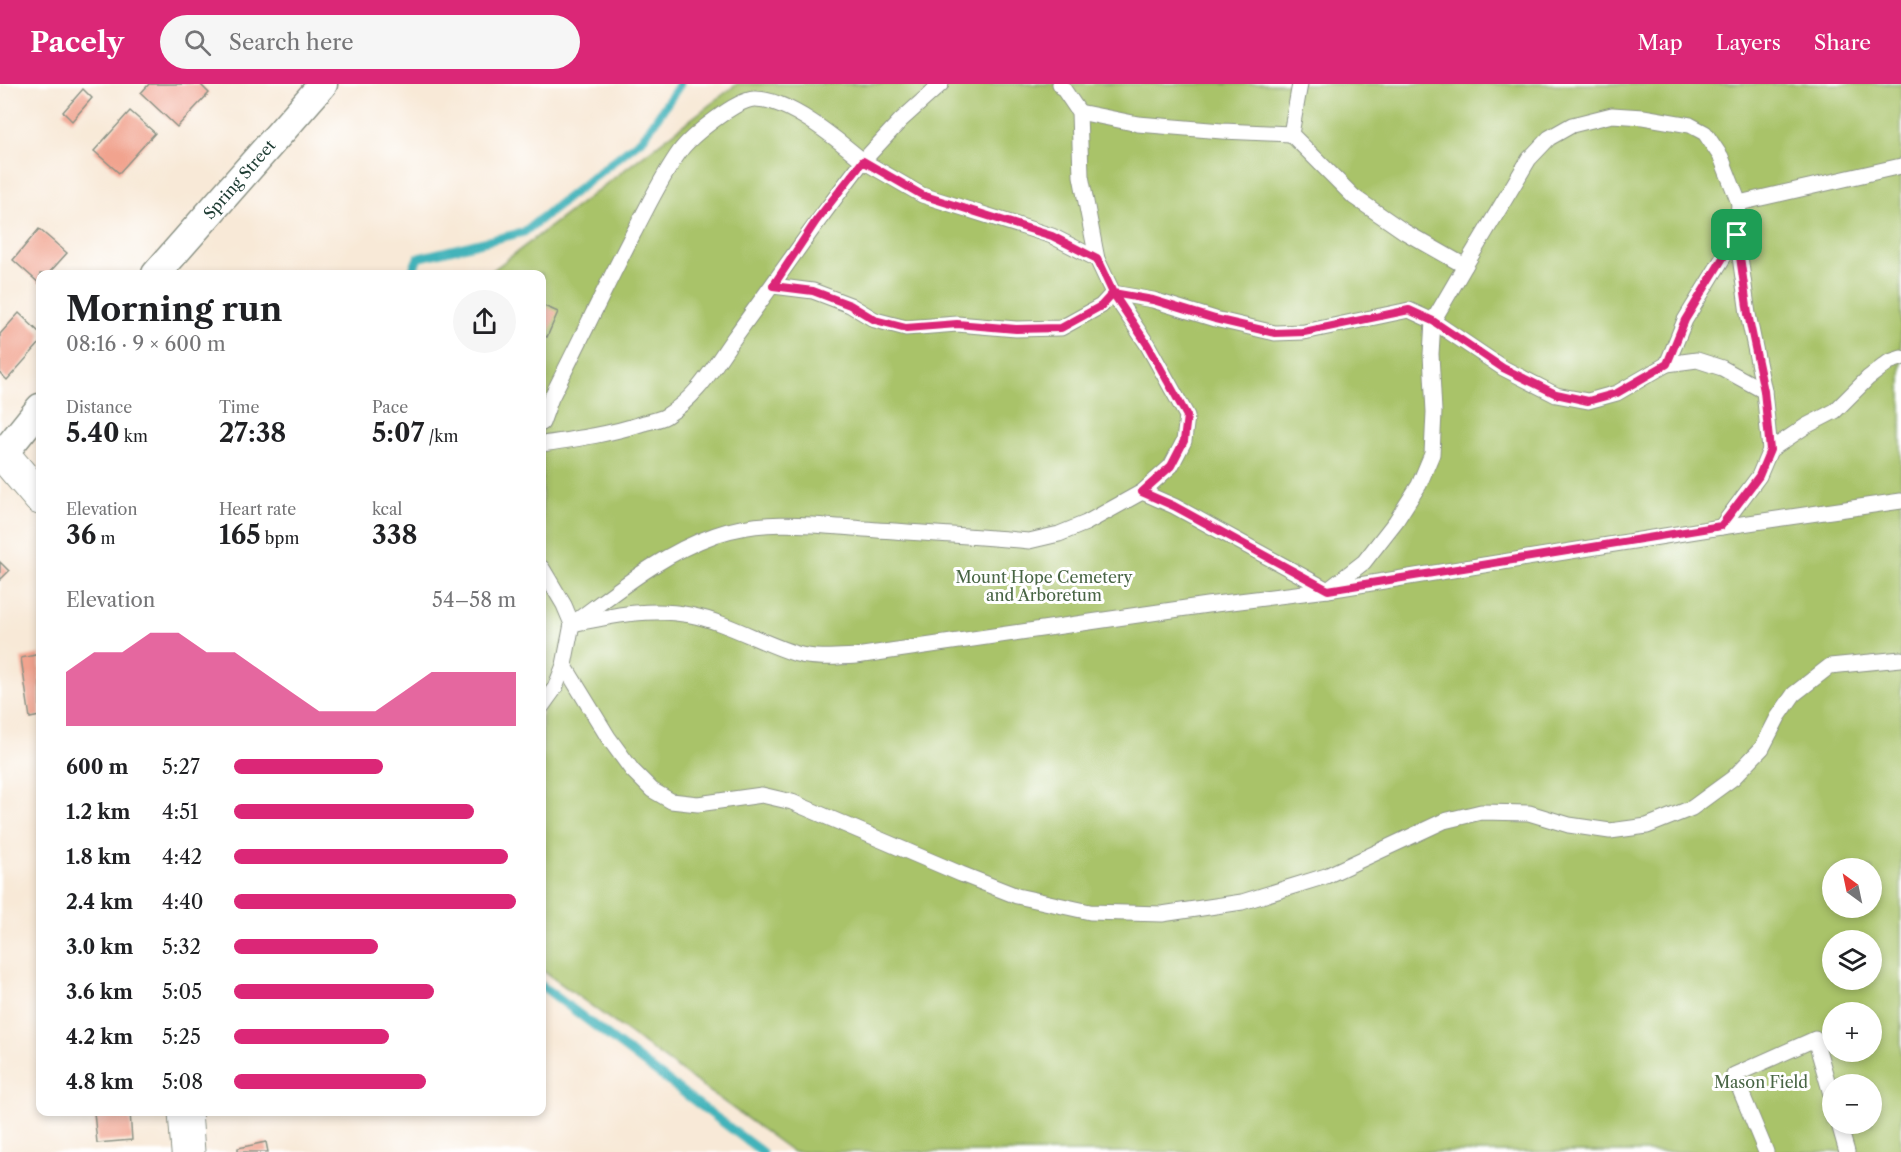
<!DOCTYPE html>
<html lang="en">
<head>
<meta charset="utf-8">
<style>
  body { margin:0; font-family:"Libre Caslon Text",serif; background:#f6f6f6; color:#202124; height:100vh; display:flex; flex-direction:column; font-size:22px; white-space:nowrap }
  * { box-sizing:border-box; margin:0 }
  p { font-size:20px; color:#757577 }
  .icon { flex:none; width:33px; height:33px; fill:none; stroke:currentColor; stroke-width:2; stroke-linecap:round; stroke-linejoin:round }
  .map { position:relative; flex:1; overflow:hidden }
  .panel { position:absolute; left:36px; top:186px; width:510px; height:846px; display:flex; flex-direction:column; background:#fff; border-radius:12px; box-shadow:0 3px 9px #0003 }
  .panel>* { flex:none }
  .needle { width:39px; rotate:327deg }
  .tools { position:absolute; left:1822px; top:774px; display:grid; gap:12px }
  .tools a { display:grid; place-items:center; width:60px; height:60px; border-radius:50%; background:#fff; box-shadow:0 3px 9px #0003; font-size:30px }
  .pin { position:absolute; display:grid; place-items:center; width:51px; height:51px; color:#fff; margin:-26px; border-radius:12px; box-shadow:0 3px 9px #0006 }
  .round { display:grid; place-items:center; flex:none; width:63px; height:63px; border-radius:32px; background:#f6f6f6 }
  .headline { display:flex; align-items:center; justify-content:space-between; height:102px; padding:0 30px }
  h1 { font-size:33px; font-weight:800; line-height:45px }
  .metrics { display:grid; grid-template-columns:repeat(3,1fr); gap:9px; height:102px; padding:6px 30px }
  .metrics div { display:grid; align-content:center }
  .metrics b { font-size:26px; font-weight:800 }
  .metrics small { font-size:16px; font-weight:400 }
  .metrics p { font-size:16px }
  .chart { height:168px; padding:12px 30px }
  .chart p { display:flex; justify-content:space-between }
  .chart svg { width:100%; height:108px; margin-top:6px; fill:#db2777; opacity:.7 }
  ul { padding:0 30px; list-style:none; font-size:20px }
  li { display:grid; grid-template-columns:96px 72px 1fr; align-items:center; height:45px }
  li i { height:15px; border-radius:8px; background:#db2777 }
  header { display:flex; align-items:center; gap:36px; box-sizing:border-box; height:84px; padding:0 30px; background:#db2777; color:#fff }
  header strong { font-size:28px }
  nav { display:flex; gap:33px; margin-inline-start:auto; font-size:21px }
  .search { width:420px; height:54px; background:#f6f6f6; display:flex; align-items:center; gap:15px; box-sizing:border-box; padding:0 21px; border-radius:33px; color:#757577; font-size:22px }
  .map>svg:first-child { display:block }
  .green { fill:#a9c369; stroke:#64804e; stroke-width:1.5; fill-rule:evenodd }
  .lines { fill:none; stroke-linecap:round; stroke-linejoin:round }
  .stream { stroke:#43b3ba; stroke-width:9 }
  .building { fill:#f1a38e }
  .service-casing { stroke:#8c9386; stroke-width:17 }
  .minor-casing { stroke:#8c9386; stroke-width:31 }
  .tertiary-casing { stroke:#8c9386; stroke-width:35 }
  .service { stroke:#fff; stroke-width:15 }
  .minor { stroke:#fff; stroke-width:28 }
  .tertiary { stroke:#fff; stroke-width:33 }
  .route-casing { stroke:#fff; stroke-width:12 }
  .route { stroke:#db2777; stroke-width:8 }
  .labels { text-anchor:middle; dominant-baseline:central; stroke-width:6; stroke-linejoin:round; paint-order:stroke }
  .street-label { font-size:16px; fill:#1f3d34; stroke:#fff }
  .park-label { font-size:16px; fill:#486544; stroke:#fff }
</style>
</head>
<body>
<header>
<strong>Pacely</strong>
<div class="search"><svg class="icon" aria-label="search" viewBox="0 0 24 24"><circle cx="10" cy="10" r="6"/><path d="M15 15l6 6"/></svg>Search here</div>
<nav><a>Map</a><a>Layers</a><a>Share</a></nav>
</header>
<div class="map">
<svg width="1901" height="1068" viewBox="0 0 1901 1068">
  <rect width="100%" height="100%" fill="#fff"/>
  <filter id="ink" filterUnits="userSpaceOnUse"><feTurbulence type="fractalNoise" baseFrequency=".0167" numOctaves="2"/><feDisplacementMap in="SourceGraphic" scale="12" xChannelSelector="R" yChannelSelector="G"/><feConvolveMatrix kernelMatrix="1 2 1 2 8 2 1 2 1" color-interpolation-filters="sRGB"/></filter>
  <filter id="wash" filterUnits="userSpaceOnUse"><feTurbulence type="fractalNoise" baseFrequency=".008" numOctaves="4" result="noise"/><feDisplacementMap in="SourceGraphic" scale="24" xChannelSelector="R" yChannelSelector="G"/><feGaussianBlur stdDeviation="1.35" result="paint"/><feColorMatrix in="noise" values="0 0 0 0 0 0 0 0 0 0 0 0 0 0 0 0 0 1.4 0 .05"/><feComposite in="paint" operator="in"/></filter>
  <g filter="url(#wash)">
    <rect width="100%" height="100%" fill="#f8e9d7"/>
    <path class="green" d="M737,0H1901V1068H793L542,886V190H488ZM1833,784H1872V824H1833ZM1833,856H1872V896H1833ZM1833,928H1872V968H1833ZM1833,1000H1872V1040H1833Z"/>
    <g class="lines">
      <g class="stream">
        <path d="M411,190L418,174L524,148L644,53L680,0"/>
        <path d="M542,902L762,1068"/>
      </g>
    </g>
    <g id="blocks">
      <g class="building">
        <path d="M149,0H200L209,9L177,43L141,9Z"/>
        <path d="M83,5L92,14L72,37L63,28Z"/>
        <path d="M130,27L155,49L119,89L94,67Z"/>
        <path d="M39,145L67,169L48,190H40V200L13,176Z"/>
        <path d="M542,221L558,228L547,253L542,251Z"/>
        <path d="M19,229L40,249V259L7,296L0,289V250Z"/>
        <path d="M0,478L9,487L0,496Z"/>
        <path d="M40,570V632L30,634L21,574Z"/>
        <path d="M94,1028H130L132,1056L97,1059Z"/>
        <path d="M266,1058L268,1068H238V1064Z"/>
      </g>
    </g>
  </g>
  <g filter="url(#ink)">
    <use href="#blocks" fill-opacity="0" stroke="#8c9386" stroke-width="1.5"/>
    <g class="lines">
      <g class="service-casing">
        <g id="service">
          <path d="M941,0L901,36L863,77L922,111L1052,152L1097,175"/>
          <path d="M1060,0L1079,28L1081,92L1097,175L1113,209L1153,216L1215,235L1275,249L1304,248L1409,226L1433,237L1431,270L1434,328L1432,370L1419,401L1396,437L1364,478L1328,506L1721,443L1901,417"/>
          <path d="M1300,0L1291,50L1354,113L1405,148L1465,182L1529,75L1549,54L1572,41L1612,31L1643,33L1690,41L1705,49L1721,73L1739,119L1737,151L1748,230L1764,307L1770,366L1806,342L1835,327L1868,294L1889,278L1901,274"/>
          <path d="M1079,28L1138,40L1222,47L1291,50"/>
          <path d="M1739,119L1901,82"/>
          <path d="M1737,151L1685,236L1667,280L1697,276L1722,284L1764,307"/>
          <path d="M1465,182L1433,237L1503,284L1556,311L1588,317L1617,309L1667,280"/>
          <path d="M773,202L813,207L850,221L875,236L906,244L957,240L1016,245L1061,244L1101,222L1113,209L1147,260L1187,332L1184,357L1171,382L1142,408L1086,439L1059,450L1029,457C974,452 919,449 864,445C814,441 764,434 715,451C661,470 617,507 572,540C612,532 649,523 690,531C727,538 761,559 797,570C816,575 836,573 856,572L1207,521L1328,506L1174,422L1142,408"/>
          <path d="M542,339L551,314C579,259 605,204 633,150C648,122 662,92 680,67C691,52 736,16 754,15C788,14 838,56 863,77C818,135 777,195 734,254C712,285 699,311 666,332C659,336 651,337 644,339C611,350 576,355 542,360"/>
          <path d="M1721,443L1759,392L1770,366"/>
          <path d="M542,484L564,521L572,540L564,581L555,604L542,622"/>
          <path d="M564,581L608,653L632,686L652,706L671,717L698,720L762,711L792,718L961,790L1017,812L1090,828L1162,830L1242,818L1326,792L1444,737L1481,728L1529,729L1569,741L1610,747L1647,742L1692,724L1733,694L1762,664L1778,633L1794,610L1830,582L1901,575"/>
          <path d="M1839,1040L1847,1068"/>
          <path d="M1766,1068L1734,991L1815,955L1833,1017"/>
        </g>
      </g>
      <g class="minor-casing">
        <g id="minor">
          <path id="s1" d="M156,190L323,0"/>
          <path d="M3,370L40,324"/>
        </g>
      </g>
      <g class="tertiary-casing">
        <g id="tertiary">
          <path d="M0,367L40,414"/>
          <path d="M185,1028L188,1068"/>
        </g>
      </g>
      <use href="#service" class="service"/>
      <use href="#minor" class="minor"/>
      <use href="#tertiary" class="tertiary"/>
    </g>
  </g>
  <g class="lines" filter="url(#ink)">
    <g class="route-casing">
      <path id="route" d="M1737,151L1685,236L1667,280L1617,309L1588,317L1556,310L1503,284L1433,237L1409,226L1304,248L1275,249L1215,235L1153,216L1113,209L1101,222L1061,244L1016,245L957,240L906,244L875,236L850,221L813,207L773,202L816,137L863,77L922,111L1052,152L1097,175L1113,209L1147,260L1187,332L1184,357L1171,382L1142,408L1174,422L1328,506L1721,442L1759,392L1770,366L1764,307L1748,230L1737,151"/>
    </g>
    <use href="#route" class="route"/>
  </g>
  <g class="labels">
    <g class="street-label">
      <text stroke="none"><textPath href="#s1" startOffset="126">Spring Street</textPath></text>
    </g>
    <g class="park-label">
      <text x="1044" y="493">Mount Hope Cemetery<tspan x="1044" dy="18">and Arboretum</tspan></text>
      <text x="1761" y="998">Mason Field</text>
    </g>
  </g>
</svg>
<div class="tools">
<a><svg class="needle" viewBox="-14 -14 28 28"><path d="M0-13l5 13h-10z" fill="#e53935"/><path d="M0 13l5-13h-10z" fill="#757577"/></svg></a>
<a><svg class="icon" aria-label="layers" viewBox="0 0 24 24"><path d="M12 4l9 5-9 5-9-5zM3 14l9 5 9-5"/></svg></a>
<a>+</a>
<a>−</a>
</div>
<div class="pin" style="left:1737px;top:151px;background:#1e9e55"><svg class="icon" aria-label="arrive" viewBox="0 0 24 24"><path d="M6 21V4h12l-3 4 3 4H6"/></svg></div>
<section class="panel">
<div class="headline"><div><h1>Morning run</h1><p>08:16 · 9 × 600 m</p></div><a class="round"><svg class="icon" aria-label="share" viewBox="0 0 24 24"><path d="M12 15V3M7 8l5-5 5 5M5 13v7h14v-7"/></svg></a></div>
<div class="metrics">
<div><p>Distance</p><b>5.40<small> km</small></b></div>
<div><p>Time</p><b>27:38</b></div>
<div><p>Pace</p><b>5:07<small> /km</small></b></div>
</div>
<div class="metrics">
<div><p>Elevation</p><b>36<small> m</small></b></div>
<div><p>Heart rate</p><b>165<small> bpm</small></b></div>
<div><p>kcal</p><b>338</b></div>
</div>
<div class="chart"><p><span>Elevation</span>54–58 m</p>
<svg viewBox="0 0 160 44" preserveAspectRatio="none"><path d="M0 44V22L10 14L20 14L30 6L40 6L50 14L60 14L70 22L80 30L90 38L100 38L110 38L120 30L130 22L140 22L150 22L160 22V44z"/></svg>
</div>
<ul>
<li><b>600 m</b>5:27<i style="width:53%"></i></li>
<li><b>1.2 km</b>4:51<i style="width:85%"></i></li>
<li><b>1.8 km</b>4:42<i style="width:97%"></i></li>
<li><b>2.4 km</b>4:40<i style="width:100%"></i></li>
<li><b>3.0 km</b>5:32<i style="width:51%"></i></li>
<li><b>3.6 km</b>5:05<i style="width:71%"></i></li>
<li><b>4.2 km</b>5:25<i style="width:55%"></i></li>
<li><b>4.8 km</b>5:08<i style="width:68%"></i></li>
</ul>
</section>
</div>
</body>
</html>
